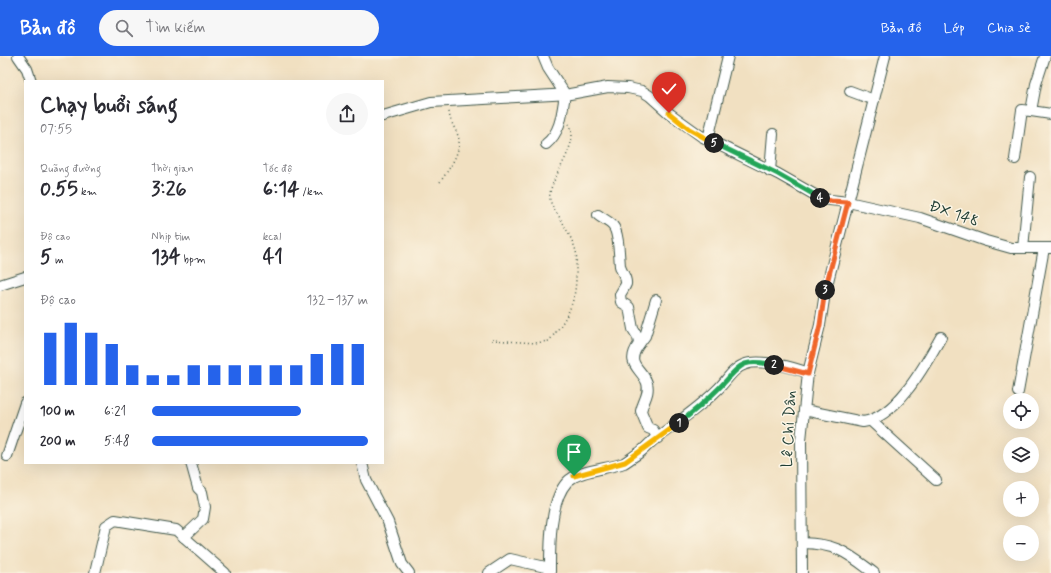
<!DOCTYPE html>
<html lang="vi">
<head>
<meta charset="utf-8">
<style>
  body { margin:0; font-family:Mynerve,sans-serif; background:#f7f7f7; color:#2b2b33; height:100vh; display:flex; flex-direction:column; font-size:15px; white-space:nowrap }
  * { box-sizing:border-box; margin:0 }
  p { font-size:13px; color:#7c7c81 }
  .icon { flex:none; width:22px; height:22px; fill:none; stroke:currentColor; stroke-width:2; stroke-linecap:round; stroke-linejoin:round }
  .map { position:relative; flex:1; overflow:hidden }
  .details { position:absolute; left:24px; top:24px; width:360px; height:384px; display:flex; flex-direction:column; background:#fff; border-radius:0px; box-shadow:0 4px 16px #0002 }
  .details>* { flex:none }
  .tools { position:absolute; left:1003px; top:337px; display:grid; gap:8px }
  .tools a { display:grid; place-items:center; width:36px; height:36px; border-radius:50%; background:#fff; box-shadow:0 4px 16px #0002; font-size:20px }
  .pin { position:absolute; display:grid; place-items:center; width:34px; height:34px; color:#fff; margin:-41px -17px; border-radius:50% 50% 50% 0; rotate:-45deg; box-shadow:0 0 4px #0007 }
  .pin .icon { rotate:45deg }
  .km { position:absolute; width:20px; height:20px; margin:-10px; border-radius:50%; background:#222; color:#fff; font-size:11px; line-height:20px; text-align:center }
  .round { display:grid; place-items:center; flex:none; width:42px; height:42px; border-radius:21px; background:#f7f7f7 }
  .headline { display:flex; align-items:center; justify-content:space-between; height:68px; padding:0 16px }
  h1 { font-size:22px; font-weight:700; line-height:30px }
  .metrics { display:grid; grid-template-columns:repeat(3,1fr); gap:6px; height:68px; padding:4px 16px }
  .metrics div { display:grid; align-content:center }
  .metrics b { font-size:20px; font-weight:700 }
  .metrics small { font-size:11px; font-weight:400 }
  .metrics p { font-size:11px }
  .chart { height:112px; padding:8px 16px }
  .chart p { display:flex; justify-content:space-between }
  .chart svg { width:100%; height:72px; margin-top:4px; stroke:#2563eb; stroke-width:6 }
  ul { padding:0 16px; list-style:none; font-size:13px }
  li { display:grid; grid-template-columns:64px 48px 1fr; align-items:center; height:30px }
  li i { height:10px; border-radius:5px; background:#2563eb }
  header { display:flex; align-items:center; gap:24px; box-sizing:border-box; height:56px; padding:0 20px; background:#2563eb; color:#fff }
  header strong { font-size:19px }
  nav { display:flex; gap:22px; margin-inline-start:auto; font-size:14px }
  .search { width:280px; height:36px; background:#f7f7f7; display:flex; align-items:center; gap:10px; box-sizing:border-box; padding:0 14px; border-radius:22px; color:#7c7c81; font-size:15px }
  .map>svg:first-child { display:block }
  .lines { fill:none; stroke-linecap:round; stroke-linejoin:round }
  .minor-casing { stroke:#3e5549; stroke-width:12 }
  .path { stroke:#3e5549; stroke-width:1.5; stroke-dasharray:1 3; stroke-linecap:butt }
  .minor { stroke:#fff; stroke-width:10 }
  .split-1-casing { stroke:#fff; stroke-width:8 }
  .split-2-casing { stroke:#fff; stroke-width:8 }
  .split-3-casing { stroke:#fff; stroke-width:8 }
  .split-4-casing { stroke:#fff; stroke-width:8 }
  .split-5-casing { stroke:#fff; stroke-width:8 }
  .split-6-casing { stroke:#fff; stroke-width:8 }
  .split-1 { stroke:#f5b400; stroke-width:5 }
  .split-2 { stroke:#22a559; stroke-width:5 }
  .split-3 { stroke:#f0652b; stroke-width:5 }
  .split-4 { stroke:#f0652b; stroke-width:5 }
  .split-5 { stroke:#22a559; stroke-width:5 }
  .split-6 { stroke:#f5b400; stroke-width:5 }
  .labels { text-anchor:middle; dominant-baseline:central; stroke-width:3; stroke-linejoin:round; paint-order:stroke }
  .street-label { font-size:16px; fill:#1f3d34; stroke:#fcf5e5 }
</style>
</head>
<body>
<header>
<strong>Bản đồ</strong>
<div class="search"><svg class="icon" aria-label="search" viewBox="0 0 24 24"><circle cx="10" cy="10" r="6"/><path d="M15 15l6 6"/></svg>Tìm kiếm</div>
<nav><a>Bản đồ</a><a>Lớp</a><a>Chia sẻ</a></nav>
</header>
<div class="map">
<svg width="1051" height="517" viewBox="0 0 1051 517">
  <rect width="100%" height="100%" fill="#fcf5e5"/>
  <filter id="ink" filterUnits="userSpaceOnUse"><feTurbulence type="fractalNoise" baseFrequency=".025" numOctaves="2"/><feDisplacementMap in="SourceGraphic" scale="8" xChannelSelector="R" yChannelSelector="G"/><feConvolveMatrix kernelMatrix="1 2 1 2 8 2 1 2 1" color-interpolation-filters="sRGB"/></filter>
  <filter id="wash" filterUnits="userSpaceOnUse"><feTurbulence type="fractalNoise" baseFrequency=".012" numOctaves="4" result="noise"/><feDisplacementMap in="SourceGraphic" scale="16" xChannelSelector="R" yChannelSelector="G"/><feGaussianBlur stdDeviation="0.9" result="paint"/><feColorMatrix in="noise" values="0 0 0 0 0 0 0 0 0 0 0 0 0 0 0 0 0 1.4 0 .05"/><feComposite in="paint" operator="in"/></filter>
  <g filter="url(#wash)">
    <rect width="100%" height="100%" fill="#f1e0c1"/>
  </g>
  <g filter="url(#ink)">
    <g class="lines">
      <g class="minor-casing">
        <g id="minor">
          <path d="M18,0L27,13L31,25"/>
          <path d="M543,0L548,12L565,38C562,57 561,76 546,88"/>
          <path d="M1045,0L1036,28L1031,55L1051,58"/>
          <path d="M850,35L874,44"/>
          <path d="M383,60L431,46L570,38L608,31L628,32L642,35L650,40L669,57L701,80L778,118L822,143L848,146L920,162L986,185L1011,192H1051"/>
          <path d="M708,83L728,0"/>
          <path d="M1015,103L1022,54L1031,55"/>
          <path d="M770,115L773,78"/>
          <path d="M598,159C603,163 610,166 613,170C619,177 619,200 620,210C621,216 627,221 626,228C625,231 621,236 620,239L621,246L629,251L633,273L638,281L639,288C624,309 642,312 647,327C650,338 643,345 641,355L648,372L653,374L658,382"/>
          <path d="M1023,192L1030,121"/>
          <path d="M0,229L25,221"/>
          <path d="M639,288L645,280L656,244"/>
          <path d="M1018,336L1044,192"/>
          <path d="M804,354L863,366C897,361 925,309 941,281"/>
          <path d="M871,365L936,424"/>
          <path d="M7,400L25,347"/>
          <path d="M362,407L366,424L388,466L402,508L409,517"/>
          <path d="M184,481L203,463L205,451L202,436L198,432L191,407"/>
          <path d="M802,487C838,488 847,497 874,517"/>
          <path d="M95,517L106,470L115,464L176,474L225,517"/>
          <path d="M489,517L510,503L550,512"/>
          <path d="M550,517C550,492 549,446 567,426C578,414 608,413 624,407C629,404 634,400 639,397C645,393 649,387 655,383C676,367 698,353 717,334C727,325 732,312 746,308C760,303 794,311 808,317"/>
          <path d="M802,517L801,384L808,317L820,269L825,237L885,0"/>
        </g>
      </g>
      <g class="path">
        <path d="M440,126C448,115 460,98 459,84C458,75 449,67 449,54"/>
        <path d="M492,284L535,287L549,285C569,260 577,245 576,213C576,207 577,200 576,195C573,185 567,175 563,167C558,157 548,149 550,137C553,118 581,86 569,68"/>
      </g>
      <use href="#minor" class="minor"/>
    </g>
  </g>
  <g class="lines" filter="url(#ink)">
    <g class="split-1-casing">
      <path id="split-1" d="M574,420L625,406L679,367"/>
    </g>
    <g class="split-2-casing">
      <path id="split-2" d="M679,367C692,357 705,346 717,334C740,312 738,301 774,309"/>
    </g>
    <g class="split-3-casing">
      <path id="split-3" d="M774,309L808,318L820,269L825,234"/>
    </g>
    <g class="split-4-casing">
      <path id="split-4" d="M820,142L831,145L848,146L825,234"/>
    </g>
    <g class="split-5-casing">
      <path id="split-5" d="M714,87L778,118L820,142"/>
    </g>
    <g class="split-6-casing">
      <path id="split-6" d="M669,57L689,73L714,87"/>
    </g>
    <use href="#split-1" class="split-1"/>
    <use href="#split-2" class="split-2"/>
    <use href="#split-3" class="split-3"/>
    <use href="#split-4" class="split-4"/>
    <use href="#split-5" class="split-5"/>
    <use href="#split-6" class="split-6"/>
  </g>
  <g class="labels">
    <g class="street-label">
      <text transform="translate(954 158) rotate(19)">ĐX 148</text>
      <text transform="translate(789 373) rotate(-87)">Lê Chí Dân</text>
    </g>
  </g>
</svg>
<div class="tools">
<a><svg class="icon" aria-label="locate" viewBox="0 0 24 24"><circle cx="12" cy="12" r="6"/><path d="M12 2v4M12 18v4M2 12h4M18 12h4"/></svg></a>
<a><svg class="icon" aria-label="layers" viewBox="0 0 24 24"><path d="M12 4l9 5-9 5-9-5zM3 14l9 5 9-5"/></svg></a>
<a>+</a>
<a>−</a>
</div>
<div class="pin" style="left:574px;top:420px;background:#1e9e55"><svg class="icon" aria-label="arrive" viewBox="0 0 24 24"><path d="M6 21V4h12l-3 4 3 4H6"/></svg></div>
<div class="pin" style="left:669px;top:57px;background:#d93025"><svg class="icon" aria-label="check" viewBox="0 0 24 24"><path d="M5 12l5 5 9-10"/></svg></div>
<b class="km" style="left:679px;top:367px">1</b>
<b class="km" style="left:774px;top:309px">2</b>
<b class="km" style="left:825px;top:234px">3</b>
<b class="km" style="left:820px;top:142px">4</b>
<b class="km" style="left:714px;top:87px">5</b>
<section class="details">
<div class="headline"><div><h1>Chạy buổi sáng</h1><p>07:55</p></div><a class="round"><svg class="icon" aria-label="share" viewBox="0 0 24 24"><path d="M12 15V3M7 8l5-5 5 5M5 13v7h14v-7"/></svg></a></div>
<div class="metrics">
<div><p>Quãng đường</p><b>0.55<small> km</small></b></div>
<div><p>Thời gian</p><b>3:26</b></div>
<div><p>Tốc độ</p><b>6:14<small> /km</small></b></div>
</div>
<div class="metrics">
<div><p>Độ cao</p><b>5<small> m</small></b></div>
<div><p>Nhịp tim</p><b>134<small> bpm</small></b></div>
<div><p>kcal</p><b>41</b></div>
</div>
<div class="chart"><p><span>Độ cao</span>132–137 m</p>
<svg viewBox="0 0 160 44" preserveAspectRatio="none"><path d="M5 44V12M15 44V6M25 44V12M35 44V19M45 44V32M55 44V38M65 44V38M75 44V32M85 44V32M95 44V32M105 44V32M115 44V32M125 44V32M135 44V25M145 44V19M155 44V19"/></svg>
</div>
<ul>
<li><b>100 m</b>6:21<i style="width:69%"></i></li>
<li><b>200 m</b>5:48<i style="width:100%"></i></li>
</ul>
</section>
</div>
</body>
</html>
